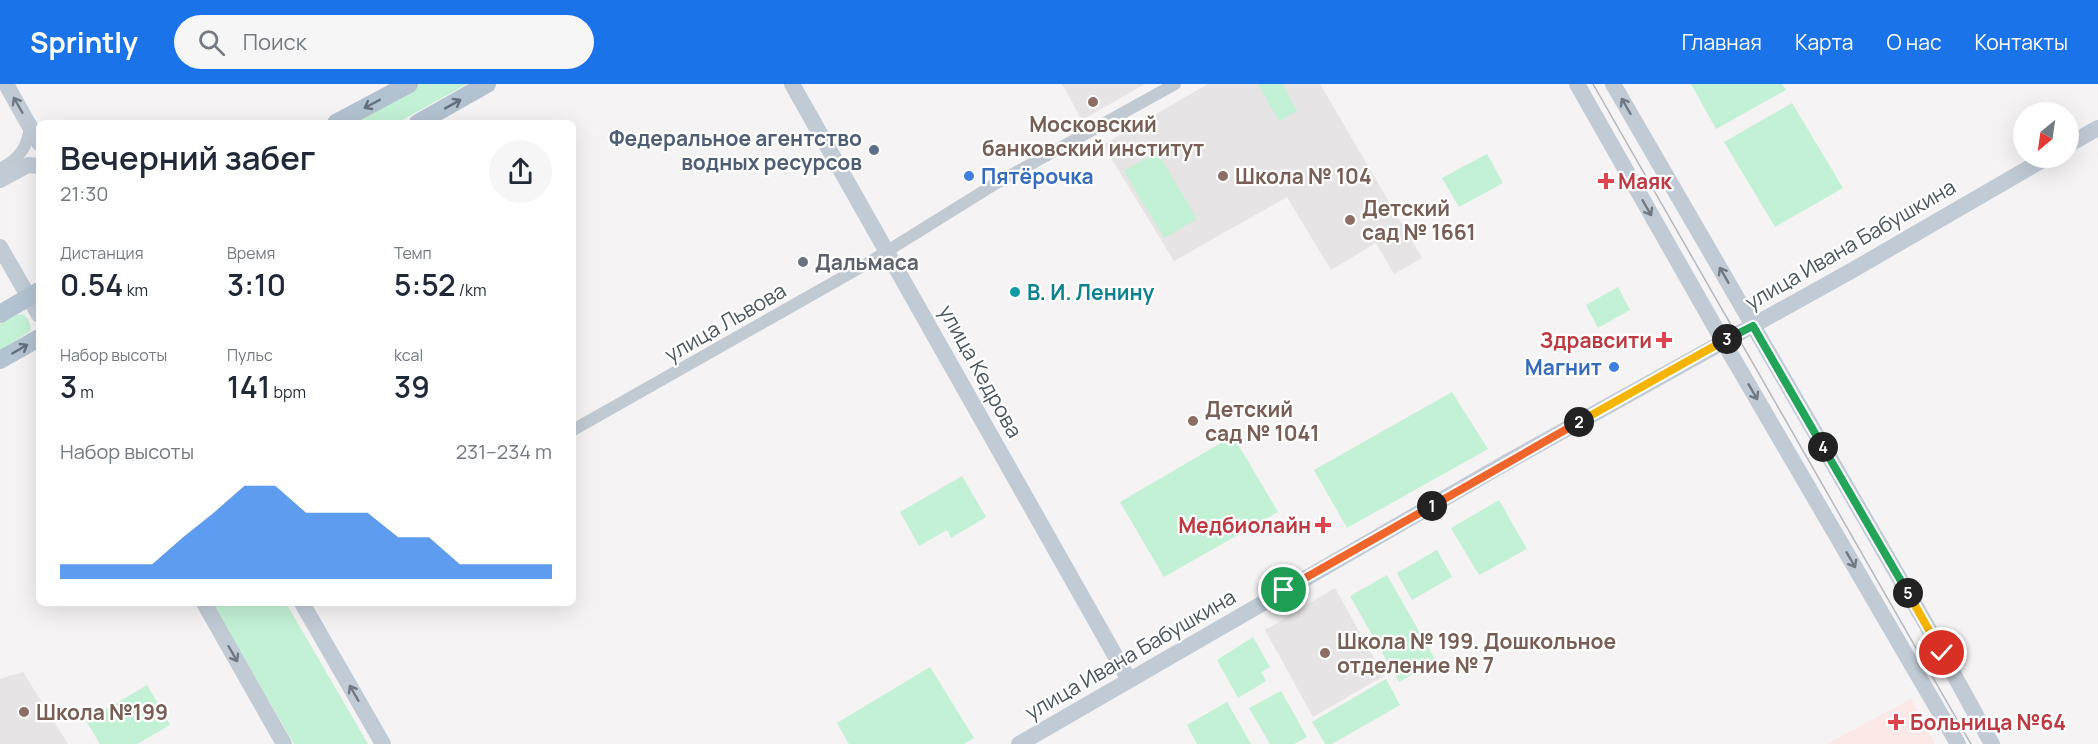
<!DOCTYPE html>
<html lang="ru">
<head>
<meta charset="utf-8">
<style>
  body { margin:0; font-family:Manrope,sans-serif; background:#f6f6f7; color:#1f2937; height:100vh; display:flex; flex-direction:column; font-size:22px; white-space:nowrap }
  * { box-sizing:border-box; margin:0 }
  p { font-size:20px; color:#747a83 }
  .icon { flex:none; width:33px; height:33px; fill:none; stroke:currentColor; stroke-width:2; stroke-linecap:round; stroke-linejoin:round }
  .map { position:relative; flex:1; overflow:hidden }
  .details { position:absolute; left:36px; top:36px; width:540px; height:486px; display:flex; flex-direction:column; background:#fff; border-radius:9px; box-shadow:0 6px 24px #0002 }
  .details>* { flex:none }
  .needle { width:39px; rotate:209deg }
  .buttons { position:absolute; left:2013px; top:18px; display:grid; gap:12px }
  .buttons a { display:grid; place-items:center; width:66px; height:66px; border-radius:50%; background:#fff; box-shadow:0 6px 24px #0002; font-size:30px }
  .pin { position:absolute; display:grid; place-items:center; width:51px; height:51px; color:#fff; margin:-26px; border:3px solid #fff; border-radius:50%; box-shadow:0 2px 6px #0007 }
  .km { position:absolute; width:30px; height:30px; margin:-15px; border-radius:50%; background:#222; color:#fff; font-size:16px; line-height:30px; text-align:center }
  .round { display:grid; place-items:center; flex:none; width:63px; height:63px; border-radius:32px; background:#f6f6f7 }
  .summary { display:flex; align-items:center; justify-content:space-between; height:102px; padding:0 24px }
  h1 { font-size:33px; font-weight:600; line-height:45px }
  .figures { display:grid; grid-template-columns:repeat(3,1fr); gap:9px; height:102px; padding:6px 24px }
  .figures div { display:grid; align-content:center }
  .figures b { font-size:30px; font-weight:600 }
  .figures small { font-size:16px; font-weight:400 }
  .figures p { font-size:16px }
  .chart { height:168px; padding:12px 24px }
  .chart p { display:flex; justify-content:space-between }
  .chart svg { width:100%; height:108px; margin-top:6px; fill:#1a73e8; opacity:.7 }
  header { display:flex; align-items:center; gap:36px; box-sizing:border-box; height:84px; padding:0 30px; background:#1a73e8; color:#fff }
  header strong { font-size:28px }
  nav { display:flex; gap:33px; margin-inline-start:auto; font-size:21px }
  .search { width:420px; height:54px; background:#f6f6f7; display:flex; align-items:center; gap:15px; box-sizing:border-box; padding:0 21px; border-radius:33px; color:#747a83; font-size:22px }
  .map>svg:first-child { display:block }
  .education { fill:#e6e4e5 }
  .medical { fill:#fce8e6 }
  .green { fill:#c3f1d5 }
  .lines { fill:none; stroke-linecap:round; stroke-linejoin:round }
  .street { stroke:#c1cad2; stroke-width:12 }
  .secondary { stroke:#c1cbd6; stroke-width:16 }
  .primary { stroke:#b3c2d1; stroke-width:18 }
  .tram { stroke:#b5b8bd; stroke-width:1.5 }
  .oneway { stroke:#64717d }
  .oneway2 { stroke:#6e7984 }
  .split-1-casing { stroke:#fff; stroke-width:12 }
  .split-2-casing { stroke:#fff; stroke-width:12 }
  .split-3-casing { stroke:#fff; stroke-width:12 }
  .split-4-casing { stroke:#fff; stroke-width:12 }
  .split-5-casing { stroke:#fff; stroke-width:12 }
  .split-6-casing { stroke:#fff; stroke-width:12 }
  .split-1 { stroke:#f0652b; stroke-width:8 }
  .split-2 { stroke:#f0652b; stroke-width:8 }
  .split-3 { stroke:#f5b400; stroke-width:8 }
  .split-4 { stroke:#22a559; stroke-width:8 }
  .split-5 { stroke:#22a559; stroke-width:8 }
  .split-6 { stroke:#f5b400; stroke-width:8 }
  .education-dot { fill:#8d6e63; stroke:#fff; stroke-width:2 }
  .service-dot { fill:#5c6f8a; stroke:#fff; stroke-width:2 }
  .shop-dot { fill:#3f7fe0; stroke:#fff; stroke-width:2 }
  .health-dot { fill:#e0444e; stroke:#fff; stroke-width:2 }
  .worship-dot { fill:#6b7280; stroke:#fff; stroke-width:2 }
  .culture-dot { fill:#0f9aa8; stroke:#fff; stroke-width:2 }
  .labels { text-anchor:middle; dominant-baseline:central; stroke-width:4.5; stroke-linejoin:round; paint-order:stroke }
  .education-label { font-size:21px; font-weight:bold; fill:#785e54; stroke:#fff; text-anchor:start }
  .service-label { font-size:21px; font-weight:bold; fill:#4e5e75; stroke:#fff; text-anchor:end }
  .shop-label { font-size:21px; font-weight:bold; fill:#366cbe; stroke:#fff; text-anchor:start }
  .health-label { font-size:21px; font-weight:bold; fill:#be3a42; stroke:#fff; text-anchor:start }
  .street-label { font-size:21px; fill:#4a5661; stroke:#fff }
  .worship-label { font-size:21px; font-weight:bold; fill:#5b616d; stroke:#fff; text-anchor:start }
  .culture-label { font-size:21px; font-weight:bold; fill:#0d838f; stroke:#fff; text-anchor:start }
</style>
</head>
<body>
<header>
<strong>Sprintly</strong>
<div class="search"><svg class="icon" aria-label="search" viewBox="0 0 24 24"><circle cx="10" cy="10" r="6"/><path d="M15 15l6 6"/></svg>Поиск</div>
<nav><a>Главная</a><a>Карта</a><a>О нас</a><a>Контакты</a></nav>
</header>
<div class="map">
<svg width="2098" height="660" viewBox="0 0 2098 660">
  <rect width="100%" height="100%" fill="#f5f3f3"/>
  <g class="education">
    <path d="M1062,0H1145L1082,36Z"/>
    <path d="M1208,0H1320L1422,174L1394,190L1376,159L1331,186L1287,113L1174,177L1103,61Z"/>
    <path d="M1335,504L1384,592L1313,633L1265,546Z"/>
    <path d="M23,588L68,660H0V595Z"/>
  </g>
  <path class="medical" d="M1911,615L1935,660H1827Z"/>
  <g class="green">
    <path d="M420,0H467L397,39H351Z"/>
    <path d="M1258,0H1282L1297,27L1279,37Z"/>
    <path d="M1691,0H1782L1786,6L1716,45Z"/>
    <path d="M1792,19L1843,104L1775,143L1724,58Z"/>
    <path d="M1157,68L1197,135L1164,154L1124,87Z"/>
    <path d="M1487,70L1503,99L1459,123L1442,94Z"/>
    <path d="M1618,203L1630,226L1598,244L1586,221Z"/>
    <path d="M21,230C28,233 32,240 30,247L0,267V240L16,231Z"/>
    <path d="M1452,308L1488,365L1347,444L1314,386Z"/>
    <path d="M1233,352L1278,428L1164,493L1120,418Z"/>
    <path d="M962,392L986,433L951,454L947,446L919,462L900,428Z"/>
    <path d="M1499,416L1527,465L1479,491L1451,444Z"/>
    <path d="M1437,466L1452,493L1412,516L1397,489Z"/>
    <path d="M1387,491L1436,577L1399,598L1350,512Z"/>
    <path d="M212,519H286L368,660H294Z"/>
    <path d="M1253,553L1270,583L1261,588L1266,597L1238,614L1217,576Z"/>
    <path d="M930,583L974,654L964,660H849L837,639Z"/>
    <path d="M1386,595L1400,621L1332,660H1325L1312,638Z"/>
    <path d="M147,601L170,641L137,660H100L86,637Z"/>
    <path d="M1281,607L1307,653L1294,660H1270L1249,624Z"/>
    <path d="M1227,618L1251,660H1197L1187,641Z"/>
  </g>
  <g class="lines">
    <g class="street">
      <path d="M0,85C19,75 28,63 30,42"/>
      <path d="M573,346L868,179L995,100L1175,0"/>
    </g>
    <g class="secondary">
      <path d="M6,0L39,59"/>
      <path d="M792,0L1129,596"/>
      <path d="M1577,0L1723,257L1958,660"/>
      <path d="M1613,0L1926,540L1992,660"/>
      <path d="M2068,61L2098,44"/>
      <path d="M0,96L28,81L39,82"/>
      <path d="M0,163L39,231"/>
      <path d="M204,519L284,660"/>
      <path d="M302,519L383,660"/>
      <path d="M1019,660L1509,377L1851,187L2046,74"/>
    </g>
    <g class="primary">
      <path d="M336,39L409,0"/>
      <path d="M418,39L487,0"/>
      <path d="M0,230L39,207"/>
      <path d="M0,276L39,254"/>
    </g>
    <path class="tram" d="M1593,0L1971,660"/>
  </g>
  <defs><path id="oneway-shaft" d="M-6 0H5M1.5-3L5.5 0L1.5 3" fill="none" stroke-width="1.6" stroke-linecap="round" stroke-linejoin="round" transform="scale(1.5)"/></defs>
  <g class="oneway">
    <use href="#oneway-shaft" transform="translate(372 20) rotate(152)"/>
    <use href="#oneway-shaft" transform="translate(453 20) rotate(-29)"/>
    <use href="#oneway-shaft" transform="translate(20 265) rotate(-30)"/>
  </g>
  <g class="oneway2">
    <use href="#oneway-shaft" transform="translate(18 21) rotate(-120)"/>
    <use href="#oneway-shaft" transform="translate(1626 22) rotate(-120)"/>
    <use href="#oneway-shaft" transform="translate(1647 124) rotate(60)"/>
    <use href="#oneway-shaft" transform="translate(1724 191) rotate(-120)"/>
    <use href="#oneway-shaft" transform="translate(1753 308) rotate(60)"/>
    <use href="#oneway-shaft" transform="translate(1851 476) rotate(60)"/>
    <use href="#oneway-shaft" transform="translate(233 570) rotate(60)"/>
    <use href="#oneway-shaft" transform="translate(354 609) rotate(-120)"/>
  </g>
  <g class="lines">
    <g class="split-1-casing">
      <path id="split-1" d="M1284,506L1432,422"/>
    </g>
    <g class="split-2-casing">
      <path id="split-2" d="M1432,422L1579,338"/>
    </g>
    <g class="split-3-casing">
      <path id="split-3" d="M1579,338L1727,255"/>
    </g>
    <g class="split-4-casing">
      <path id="split-4" d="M1727,255L1753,242L1823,363"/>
    </g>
    <g class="split-5-casing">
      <path id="split-5" d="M1823,363L1908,509"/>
    </g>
    <g class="split-6-casing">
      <path id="split-6" d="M1908,509L1942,569"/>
    </g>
    <use href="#split-1" class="split-1"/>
    <use href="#split-2" class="split-2"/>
    <use href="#split-3" class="split-3"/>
    <use href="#split-4" class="split-4"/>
    <use href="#split-5" class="split-5"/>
    <use href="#split-6" class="split-6"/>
  </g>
  <g class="education-dot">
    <circle cx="1093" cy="18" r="6"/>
    <circle cx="1223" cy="92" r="6"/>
    <circle cx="1350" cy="136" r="6"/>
    <circle cx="1193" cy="337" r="6"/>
    <circle cx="1325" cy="569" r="6"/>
    <circle cx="24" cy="628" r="6"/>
  </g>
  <circle class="service-dot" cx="874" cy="66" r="6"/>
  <g class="shop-dot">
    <circle cx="969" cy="92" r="6"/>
    <circle cx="1614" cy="283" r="6"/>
  </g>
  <g class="health-dot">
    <path d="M1603 88h6v6h6v6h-6v6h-6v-6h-6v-6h6z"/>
    <path d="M1661 247h6v6h6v6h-6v6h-6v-6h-6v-6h6z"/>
    <path d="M1320 432h6v6h6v6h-6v6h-6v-6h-6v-6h6z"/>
    <path d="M1893 629h6v6h6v6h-6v6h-6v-6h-6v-6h6z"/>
  </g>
  <circle class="worship-dot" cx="803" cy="178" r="6"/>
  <circle class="culture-dot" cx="1015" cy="208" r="6"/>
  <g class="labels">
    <g class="education-label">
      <text x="1093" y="40" text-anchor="middle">Московский<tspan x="1093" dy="24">банковский институт</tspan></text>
      <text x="1235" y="92">Школа № 104</text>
      <text x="1362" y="124">Детский<tspan x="1362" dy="24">сад № 1661</tspan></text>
      <text x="1205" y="325">Детский<tspan x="1205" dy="24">сад № 1041</tspan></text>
      <text x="1337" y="557">Школа № 199. Дошкольное<tspan x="1337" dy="24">отделение № 7</tspan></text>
      <text x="36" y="628">Школа №199</text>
    </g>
    <g class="service-label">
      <text x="862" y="54">Федеральное агентство<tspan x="862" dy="24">водных ресурсов</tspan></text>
    </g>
    <g class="shop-label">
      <text x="981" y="92">Пятёрочка</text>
      <text x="1602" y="283" text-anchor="end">Магнит</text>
    </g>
    <g class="health-label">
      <text x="1618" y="97">Маяк</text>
      <text x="1652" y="256" text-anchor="end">Здравсити</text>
      <text x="1311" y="441" text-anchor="end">Медбиолайн</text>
      <text x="1910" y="638">Больница №64</text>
    </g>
    <g class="street-label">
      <text transform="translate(1850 160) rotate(-30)">улица Ивана Бабушкина</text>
      <text transform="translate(725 238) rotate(-30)">улица Львова</text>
      <text transform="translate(981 287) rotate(61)">улица Кедрова</text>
      <text transform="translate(1130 570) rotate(-30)">улица Ивана Бабушкина</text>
    </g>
    <g class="worship-label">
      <text x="815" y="178">Дальмаса</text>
    </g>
    <g class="culture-label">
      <text x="1027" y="208">В. И. Ленину</text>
    </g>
  </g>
</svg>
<div class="buttons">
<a><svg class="needle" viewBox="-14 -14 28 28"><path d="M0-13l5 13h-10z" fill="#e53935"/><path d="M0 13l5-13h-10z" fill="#747a83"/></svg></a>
</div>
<div class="pin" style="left:1284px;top:506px;background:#1e9e55"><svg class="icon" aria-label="arrive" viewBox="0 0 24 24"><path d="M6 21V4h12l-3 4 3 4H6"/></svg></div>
<div class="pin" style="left:1942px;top:569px;background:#d93025"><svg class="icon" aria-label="check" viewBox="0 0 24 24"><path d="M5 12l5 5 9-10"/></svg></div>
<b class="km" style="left:1432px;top:422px">1</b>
<b class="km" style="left:1579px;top:338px">2</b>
<b class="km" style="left:1727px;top:255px">3</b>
<b class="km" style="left:1823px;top:363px">4</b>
<b class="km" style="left:1908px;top:509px">5</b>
<section class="details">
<div class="summary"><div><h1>Вечерний забег</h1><p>21:30</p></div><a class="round"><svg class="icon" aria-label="share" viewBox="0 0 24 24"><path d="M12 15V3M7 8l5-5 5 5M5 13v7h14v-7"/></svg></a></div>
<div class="figures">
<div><p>Дистанция</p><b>0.54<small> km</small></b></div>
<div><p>Время</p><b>3:10</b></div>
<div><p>Темп</p><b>5:52<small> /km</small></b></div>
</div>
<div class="figures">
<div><p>Набор высоты</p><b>3<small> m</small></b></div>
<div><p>Пульс</p><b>141<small> bpm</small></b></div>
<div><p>kcal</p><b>39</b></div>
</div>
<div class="chart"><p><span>Набор высоты</span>231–234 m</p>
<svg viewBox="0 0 160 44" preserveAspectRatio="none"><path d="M0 44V38L10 38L20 38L30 38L40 27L50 17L60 6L70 6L80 17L90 17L100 17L110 27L120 27L130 38L140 38L150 38L160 38V44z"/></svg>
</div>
</section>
</div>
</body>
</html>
